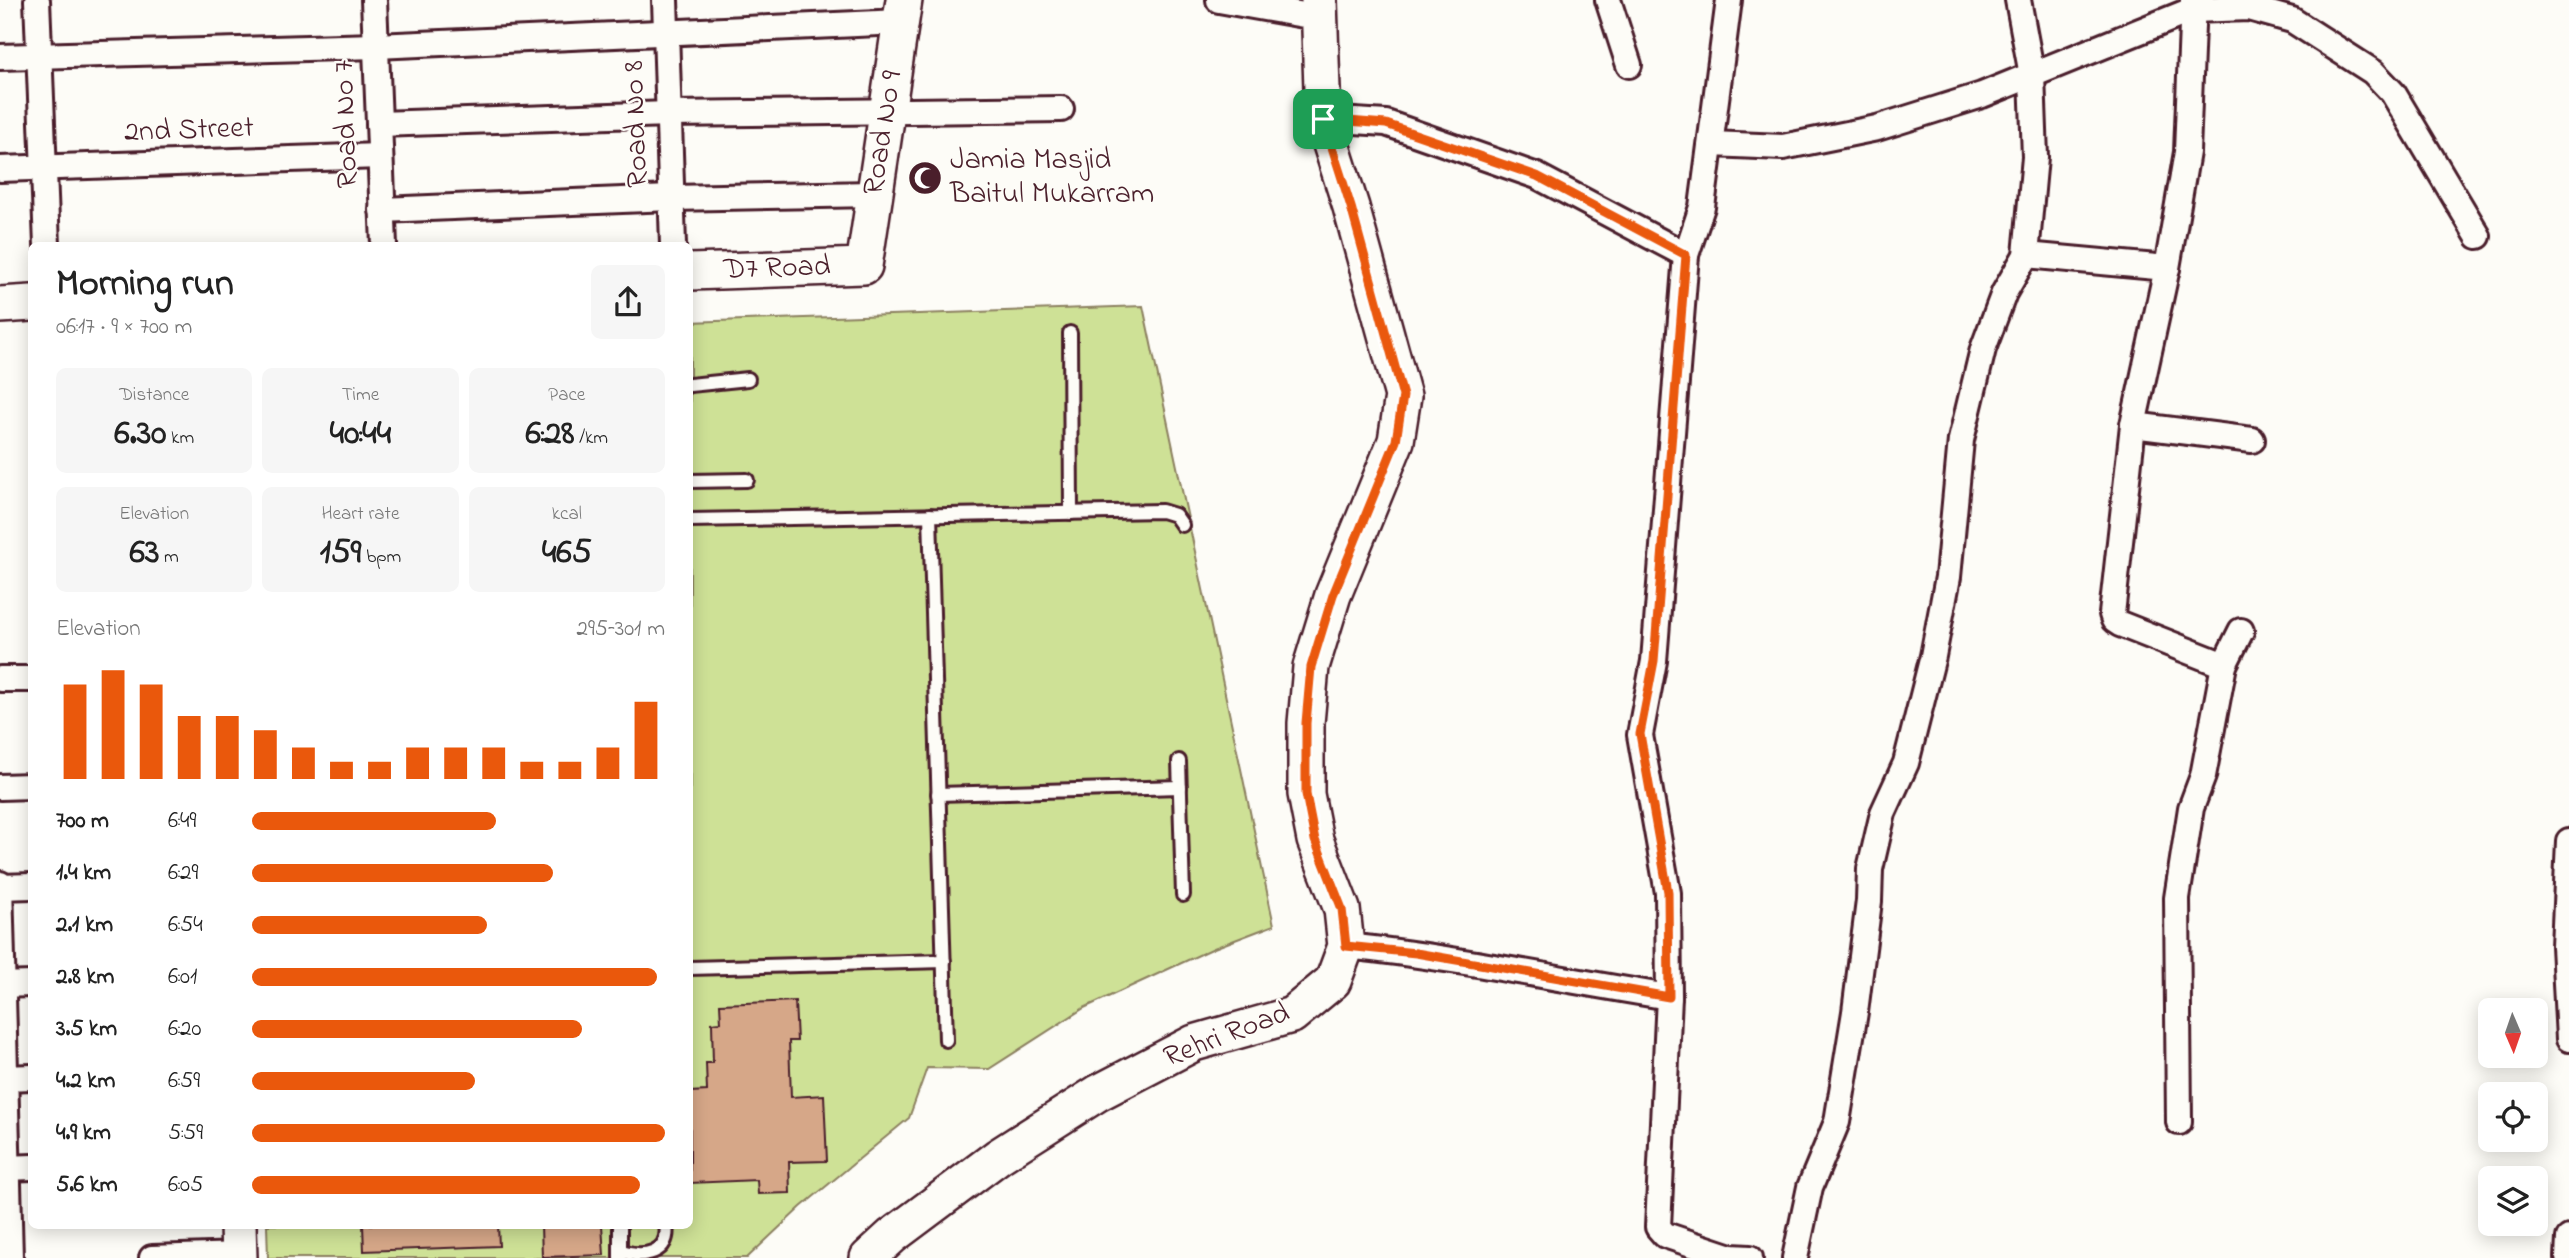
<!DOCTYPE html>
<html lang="en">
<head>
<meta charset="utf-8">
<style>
  body { margin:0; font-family:"Indie Flower",sans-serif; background:#f6f6f6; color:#222; height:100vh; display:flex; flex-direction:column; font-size:26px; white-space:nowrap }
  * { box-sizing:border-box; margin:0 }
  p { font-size:23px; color:#767676 }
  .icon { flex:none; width:38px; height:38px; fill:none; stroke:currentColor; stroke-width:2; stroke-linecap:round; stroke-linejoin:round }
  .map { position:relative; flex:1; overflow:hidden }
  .side { position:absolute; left:28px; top:242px; width:665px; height:987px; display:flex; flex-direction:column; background:#fff; border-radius:10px; box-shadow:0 4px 18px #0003 }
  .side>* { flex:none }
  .needle { width:46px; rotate:178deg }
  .buttons { position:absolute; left:2478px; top:998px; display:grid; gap:14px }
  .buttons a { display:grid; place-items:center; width:70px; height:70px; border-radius:10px; background:#fff; box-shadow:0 4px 18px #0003; font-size:35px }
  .pin { position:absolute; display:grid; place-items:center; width:60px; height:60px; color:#fff; margin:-30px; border-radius:14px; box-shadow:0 4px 10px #0006 }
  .round { display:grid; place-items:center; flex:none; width:74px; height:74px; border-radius:10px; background:#f6f6f6 }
  .summary { display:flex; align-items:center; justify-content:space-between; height:119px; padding:0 28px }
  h1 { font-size:38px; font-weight:700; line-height:52px }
  .figures { display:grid; grid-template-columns:repeat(3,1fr); gap:10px; height:119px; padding:7px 28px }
  .figures div { display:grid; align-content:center; border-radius:10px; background:#f6f6f6; text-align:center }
  .figures b { font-size:35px; font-weight:700 }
  .figures small { font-size:19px; font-weight:400 }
  .figures p { font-size:19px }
  .chart { height:196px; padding:14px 28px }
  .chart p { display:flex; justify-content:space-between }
  .chart svg { width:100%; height:126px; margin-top:7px; stroke:#ea580c; stroke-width:6 }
  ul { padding:0 28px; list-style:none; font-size:23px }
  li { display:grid; grid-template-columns:112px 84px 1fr; align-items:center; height:52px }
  li i { height:18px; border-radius:9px; background:#ea580c }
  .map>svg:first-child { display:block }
  .green { fill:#cee196; stroke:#8c8060; stroke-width:2 }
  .building { fill:#d6a788; stroke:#4a1f2b; stroke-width:2 }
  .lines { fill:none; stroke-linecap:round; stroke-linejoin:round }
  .lane-casing { stroke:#4a1f2b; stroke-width:18 }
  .street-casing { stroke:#4a1f2b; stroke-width:30 }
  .secondary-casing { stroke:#4a1f2b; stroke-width:40 }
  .lane { stroke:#fdfcf7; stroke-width:12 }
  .street { stroke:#fdfcf7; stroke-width:24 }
  .secondary { stroke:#fdfcf7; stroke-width:35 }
  .route-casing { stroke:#fff; stroke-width:14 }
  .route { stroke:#ea580c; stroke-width:9 }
  .labels { text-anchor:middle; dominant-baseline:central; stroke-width:5; stroke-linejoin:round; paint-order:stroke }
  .street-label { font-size:30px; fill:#4a1f2b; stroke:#fdfcf7 }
  .poi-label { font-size:30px; fill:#4a1f2b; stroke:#fdfcf7; text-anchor:start }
</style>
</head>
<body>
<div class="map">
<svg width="2569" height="1258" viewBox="0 0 2569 1258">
  <rect width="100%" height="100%" fill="#fdfcf7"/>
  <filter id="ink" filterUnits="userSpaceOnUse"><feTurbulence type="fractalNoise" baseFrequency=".0143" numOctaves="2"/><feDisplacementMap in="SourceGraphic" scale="14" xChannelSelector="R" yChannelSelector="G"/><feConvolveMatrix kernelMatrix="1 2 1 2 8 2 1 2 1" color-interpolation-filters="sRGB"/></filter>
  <g filter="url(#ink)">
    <path class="green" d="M1143,306L1274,925L1214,948L1084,1008L989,1069L927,1068L909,1118L801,1207L747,1258H268L267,1225H690V322Z"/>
    <g class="building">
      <path d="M795,1001L797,1041H789L791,1097L824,1095L827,1161L789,1162L790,1193L758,1194L757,1180L690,1183V1092L707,1091L706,1063H713L712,1023L721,1022L720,1004Z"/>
      <path d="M363,1225H498L499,1246L364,1251Z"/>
      <path d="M541,1225H602L604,1255L542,1257Z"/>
    </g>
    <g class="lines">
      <g class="lane-casing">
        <g id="lane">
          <path d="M1070,333L1071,513"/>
          <path d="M690,385L748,379"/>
          <path d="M690,481L747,480"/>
          <path d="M930,515L946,1040"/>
          <path d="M690,520L1162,511L1175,515L1182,525"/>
          <path d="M1179,761L1183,895"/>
          <path d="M938,794L1180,787"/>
          <path d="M690,968L944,961"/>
          <path d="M621,1251C643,1258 671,1254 666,1225"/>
          <path d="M620,1258V1225"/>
        </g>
      </g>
      <g class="street-casing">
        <g id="street">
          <path d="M37,0L47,245"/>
          <path d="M374,0L384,245"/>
          <path d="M665,0L673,245"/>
          <path d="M1219,0L1321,18"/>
          <path d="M1608,0L1629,65"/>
          <path d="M1729,0L1702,207L1686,255L1654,661L1640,735L1668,893L1669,997L1658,1227L1665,1235L1731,1257L1750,1258"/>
          <path d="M2193,0L2187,152L2167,268L2133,425L2112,614L2114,620L2120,624L2224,665"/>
          <path d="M0,57L376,46L900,22"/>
          <path d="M1323,119L1386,123L1537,176L1686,255"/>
          <path d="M379,124L669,114L1061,109"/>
          <path d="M1711,144L1783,147L1877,128L1982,95L2192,10L2249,8L2292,20L2373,72L2393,93L2478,236"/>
          <path d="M0,169L380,156"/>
          <path d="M382,210L671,198L874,194"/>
          <path d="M2026,255L2167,268"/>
          <path d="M2133,425L2252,440"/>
          <path d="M0,679H32"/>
          <path d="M0,787L32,786"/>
          <path d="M2569,841L2564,946L2569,1039"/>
          <path d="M0,884L10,1258"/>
          <path d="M0,887L32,886"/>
          <path d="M1346,946C1454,957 1562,980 1669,997"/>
          <path d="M0,985L32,984"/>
          <path d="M5,1078L32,1077"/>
          <path d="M2179,1122L2177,898L2191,808L2203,776L2224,665L2241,631"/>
          <path d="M7,1168L32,1167"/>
          <path d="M152,1258L239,1255"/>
          <path d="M1795,1258L1810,1187L1837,1122L1855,1012L1869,901L1870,869L1883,813L1906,763L1933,656L1948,577L1961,440L1983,349L2004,293L2026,255L2035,157L2032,75L2018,0"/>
          <path d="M2568,1258L2569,1238"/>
        </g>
      </g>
      <g class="secondary-casing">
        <g id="secondary">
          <path d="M690,272L864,266L904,0"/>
          <path d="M0,305L32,303"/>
          <path d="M238,1225L239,1258"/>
          <path d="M868,1258L892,1236L999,1156L1098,1093L1194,1043L1292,1015L1333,981L1346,946L1342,909L1315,840L1306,794V723L1311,667L1333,595L1396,441L1403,396L1351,207L1323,119L1319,0"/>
        </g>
      </g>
      <use href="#lane" class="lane"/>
      <use href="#street" class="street"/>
      <use href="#secondary" class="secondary"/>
    </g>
  </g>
  <g class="lines" filter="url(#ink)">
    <g class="route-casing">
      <path id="route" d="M1323,119L1386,124L1537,176L1686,255L1654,661L1640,734L1668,892L1669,997L1416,953L1346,946L1342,909L1315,840L1306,794V723L1311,667L1333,595L1396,441L1403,396L1351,207Z"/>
    </g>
    <use href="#route" class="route"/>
  </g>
  <defs>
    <g id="mosque-disc" transform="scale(1.75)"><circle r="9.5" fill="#4a1f2b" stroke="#fdfcf7"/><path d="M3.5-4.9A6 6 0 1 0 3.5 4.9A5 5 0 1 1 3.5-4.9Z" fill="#fff"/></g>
  </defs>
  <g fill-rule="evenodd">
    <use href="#mosque-disc" x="925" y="178"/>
  </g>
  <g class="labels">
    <g class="street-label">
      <text transform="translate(347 124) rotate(-92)">Road No 7</text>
      <text transform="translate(637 124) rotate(-92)">Road No 8</text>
      <text transform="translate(189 131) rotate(-2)">2nd Street</text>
      <text transform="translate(884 133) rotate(-81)">Road No 9</text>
      <text transform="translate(777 269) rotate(-2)">D7 Road</text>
      <text transform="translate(1227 1036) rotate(-21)">Rehri Road</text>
    </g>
    <g class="poi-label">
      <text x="950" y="161">Jamia Masjid<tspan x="950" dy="34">Baitul Mukarram</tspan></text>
    </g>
  </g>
</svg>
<div class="buttons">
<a><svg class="needle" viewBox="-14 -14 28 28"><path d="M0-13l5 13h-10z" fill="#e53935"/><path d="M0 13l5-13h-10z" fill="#767676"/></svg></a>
<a><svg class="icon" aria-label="locate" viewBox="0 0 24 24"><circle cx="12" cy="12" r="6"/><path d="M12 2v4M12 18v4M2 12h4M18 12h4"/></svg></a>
<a><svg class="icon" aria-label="layers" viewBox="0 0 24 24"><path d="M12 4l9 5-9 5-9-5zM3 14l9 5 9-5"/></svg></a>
</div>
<div class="pin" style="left:1323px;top:119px;background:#1e9e55"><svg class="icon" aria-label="arrive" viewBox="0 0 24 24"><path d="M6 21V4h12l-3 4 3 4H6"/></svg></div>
<section class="side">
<div class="summary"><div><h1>Morning run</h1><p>06:17 · 9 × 700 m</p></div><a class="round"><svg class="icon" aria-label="share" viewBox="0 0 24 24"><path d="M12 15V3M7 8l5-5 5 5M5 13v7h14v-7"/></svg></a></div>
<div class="figures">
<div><p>Distance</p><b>6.30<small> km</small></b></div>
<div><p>Time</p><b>40:44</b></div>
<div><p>Pace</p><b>6:28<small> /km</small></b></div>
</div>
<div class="figures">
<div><p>Elevation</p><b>63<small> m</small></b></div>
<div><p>Heart rate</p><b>159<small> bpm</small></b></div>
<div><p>kcal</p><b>465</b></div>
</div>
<div class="chart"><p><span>Elevation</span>295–301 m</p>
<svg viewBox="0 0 160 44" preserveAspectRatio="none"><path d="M5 44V11M15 44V6M25 44V11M35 44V22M45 44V22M55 44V27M65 44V33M75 44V38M85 44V38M95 44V33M105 44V33M115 44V33M125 44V38M135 44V38M145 44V33M155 44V17"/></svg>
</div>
<ul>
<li><b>700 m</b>6:49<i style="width:59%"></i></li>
<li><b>1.4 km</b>6:29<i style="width:73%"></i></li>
<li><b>2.1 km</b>6:54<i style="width:57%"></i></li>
<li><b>2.8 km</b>6:01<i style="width:98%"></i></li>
<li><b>3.5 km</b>6:20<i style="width:80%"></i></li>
<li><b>4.2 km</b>6:59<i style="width:54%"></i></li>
<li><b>4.9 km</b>5:59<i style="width:100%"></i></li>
<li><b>5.6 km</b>6:05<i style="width:94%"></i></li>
</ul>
</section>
</div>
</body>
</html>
